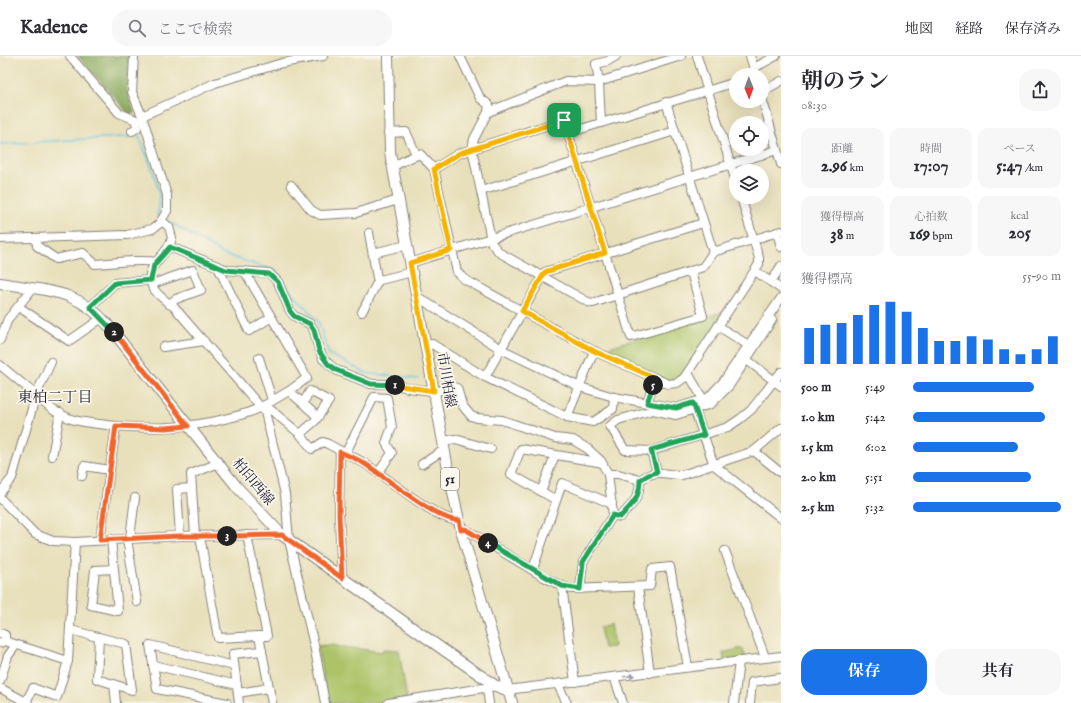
<!DOCTYPE html>
<html lang="ja">
<head>
<meta charset="utf-8">
<style>
  body { margin:0; font-family:"IM FELL English","Noto Serif JP",serif; background:#f7f7f7; color:#2b2b33; height:100vh; display:flex; flex-direction:column; font-size:15px; white-space:nowrap }
  * { box-sizing:border-box; margin:0 }
  p { font-size:13px; color:#7c7c81 }
  .icon { flex:none; width:22px; height:22px; fill:none; stroke:currentColor; stroke-width:2; stroke-linecap:round; stroke-linejoin:round }
  .map { position:relative; flex:1; overflow:hidden }
  .side { display:flex; flex-direction:column; background:#fff; width:300px }
  .side>* { flex:none }
  .needle { width:26px; rotate:179deg }
  .fabs { position:absolute; left:729px; top:12px; display:grid; gap:8px }
  .fabs a { display:grid; place-items:center; width:40px; height:40px; border-radius:50%; background:#fff; box-shadow:0 4px 16px #0002; font-size:20px }
  .pin { position:absolute; display:grid; place-items:center; width:34px; height:34px; color:#fff; margin:-17px; border-radius:8px; box-shadow:0 2px 6px #0006 }
  .km { position:absolute; width:20px; height:20px; margin:-10px; border-radius:50%; background:#222; color:#fff; font-size:11px; line-height:20px; text-align:center }
  .round { display:grid; place-items:center; flex:none; width:42px; height:42px; border-radius:16px; background:#f7f7f7 }
  .head { display:flex; align-items:center; justify-content:space-between; height:68px; padding:0 20px }
  h1 { font-size:22px; font-weight:700; line-height:30px }
  .figures { display:grid; grid-template-columns:repeat(3,1fr); gap:6px; height:68px; padding:4px 20px }
  .figures div { display:grid; align-content:center; border-radius:10px; background:#f7f7f7; text-align:center }
  .figures b { font-size:17px; font-weight:700 }
  .figures small { font-size:11px; font-weight:400 }
  .figures p { font-size:11px }
  .chart { height:112px; padding:8px 20px }
  .chart p { display:flex; justify-content:space-between }
  .chart svg { width:100%; height:72px; margin-top:4px; stroke:#1a73e8; stroke-width:6 }
  .button { display:flex; gap:8px; margin-top:auto; padding:8px 20px }
  .button a { flex:1; height:46px; border-radius:16px; background:#1a73e8; color:#fff; font-size:16px; font-weight:700; line-height:46px; text-align:center }
  .button a+a { background:#f7f7f7; color:#2b2b33 }
  ul { padding:0 20px; list-style:none; font-size:13px }
  li { display:grid; grid-template-columns:64px 48px 1fr; align-items:center; height:30px }
  li i { height:10px; border-radius:5px; background:#1a73e8 }
  header { display:flex; align-items:center; gap:24px; box-sizing:border-box; height:56px; padding:0 20px; background:#fff; border-bottom:1px solid #e1e1e2 }
  header strong { font-size:19px }
  nav { display:flex; gap:22px; margin-inline-start:auto; font-size:14px }
  .search { width:280px; height:36px; background:#f7f7f7; display:flex; align-items:center; gap:10px; box-sizing:border-box; padding:0 14px; border-radius:16px; color:#7c7c81; font-size:15px }
  main { display:flex; flex:1; min-height:0 }
  .map>svg:first-child { display:block }
  .green { fill:#acc368; stroke:#677252 }
  .forest { fill:#89a95c; stroke:#56664c }
  .lines { fill:none; stroke-linecap:round; stroke-linejoin:round }
  .stream { stroke:#67c6e5; stroke-width:1.5 }
  .minor-casing { stroke:#85817b; stroke-width:10 }
  .major-casing { stroke:#85817b; stroke-width:12 }
  .minor { stroke:#fff; stroke-width:8 }
  .major { stroke:#fff; stroke-width:10 }
  .oneway { fill:#9c9ca7 }
  .split-1-casing { stroke:#fff; stroke-width:8 }
  .split-2-casing { stroke:#fff; stroke-width:8 }
  .split-3-casing { stroke:#fff; stroke-width:8 }
  .split-4-casing { stroke:#fff; stroke-width:8 }
  .split-5-casing { stroke:#fff; stroke-width:8 }
  .split-6-casing { stroke:#fff; stroke-width:8 }
  .split-1 { stroke:#f5b400; stroke-width:5 }
  .split-2 { stroke:#22a559; stroke-width:5 }
  .split-3 { stroke:#f0652b; stroke-width:5 }
  .split-4 { stroke:#f0652b; stroke-width:5 }
  .split-5 { stroke:#22a559; stroke-width:5 }
  .split-6 { stroke:#f5b400; stroke-width:5 }
  .labels { text-anchor:middle; dominant-baseline:central; stroke-width:3.5; stroke-linejoin:round; paint-order:stroke }
  .shield { fill:#fbf7ec; stroke:#636270; stroke-width:1 }
  .shield-label { font-size:13px; font-weight:bold; fill:#22223b }
  .street-label { font-size:14px; fill:#22223b; stroke:#fbf7ec }
  .neighbourhood-label { font-size:15px; fill:#22223b; stroke:#fbf7ec }
</style>
</head>
<body>
<header>
<strong>Kadence</strong>
<div class="search"><svg class="icon" aria-label="search" viewBox="0 0 24 24"><circle cx="10" cy="10" r="6"/><path d="M15 15l6 6"/></svg>ここで検索</div>
<nav><a>地図</a><a>経路</a><a>保存済み</a></nav>
</header>
<main>
<div class="map">
<svg width="781" height="647" viewBox="0 0 781 647">
  <rect width="100%" height="100%" fill="#fbf7ec"/>
  <filter id="ink" filterUnits="userSpaceOnUse"><feTurbulence type="fractalNoise" baseFrequency=".025" numOctaves="2"/><feDisplacementMap in="SourceGraphic" scale="8" xChannelSelector="R" yChannelSelector="G"/><feConvolveMatrix kernelMatrix="1 2 1 2 8 2 1 2 1" color-interpolation-filters="sRGB"/></filter>
  <filter id="wash" filterUnits="userSpaceOnUse"><feTurbulence type="fractalNoise" baseFrequency=".012" numOctaves="4" result="noise"/><feDisplacementMap in="SourceGraphic" scale="16" xChannelSelector="R" yChannelSelector="G"/><feGaussianBlur stdDeviation="0.9" result="paint"/><feColorMatrix in="noise" values="0 0 0 0 0 0 0 0 0 0 0 0 0 0 0 0 0 1.4 0 .05"/><feComposite in="paint" operator="in"/></filter>
  <g filter="url(#wash)">
    <rect width="100%" height="100%" fill="#e8e0bb"/>
    <g class="green">
      <path d="M725,255L684,318L676,324H667L600,294Z"/>
      <path d="M610,568L614,589L613,591L604,592L600,571Z"/>
      <path d="M329,589L382,596L383,593L399,594L407,643L373,647H328L317,590Z"/>
      <path d="M742,592L746,602L724,605L723,597Z"/>
    </g>
    <path class="forest" d="M78,0H129L127,35L134,56L129,58Z"/>
    <g class="lines">
      <g class="stream">
        <path d="M0,88L139,80C147,101 166,138 157,159L161,161"/>
        <path d="M168,165L223,198L276,215L286,230L318,265L329,298L366,317L418,323"/>
      </g>
    </g>
  </g>
  <g filter="url(#ink)">
    <g class="lines">
      <g class="minor-casing">
        <g id="minor">
          <path d="M70,0L119,57L136,64L137,72L132,75"/>
          <path d="M134,0L132,36L142,60"/>
          <path d="M460,0L480,42L489,49L488,56"/>
          <path d="M697,0L736,126"/>
          <path d="M750,0L756,19"/>
          <path d="M754,12L776,0"/>
          <path d="M762,36L781,25"/>
          <path d="M762,42L781,108"/>
          <path d="M666,46L713,196L703,211L593,247L588,246L500,197L492,188L472,93L474,83L488,56L566,25L599,26L681,0"/>
          <path d="M601,67L599,26L596,8L608,5L616,0"/>
          <path d="M388,77L406,76L416,98"/>
          <path d="M568,77L736,26"/>
          <path d="M392,111L407,103L420,98L434,113L457,216L464,223L594,295L668,328L677,327L684,322L759,208V202L741,141"/>
          <path d="M434,113L460,97L564,64L631,281L703,260L691,216"/>
          <path d="M291,129L311,154L320,159L356,157L398,144"/>
          <path d="M481,135L675,75"/>
          <path d="M162,165L169,171L172,182C169,194 162,198 155,208C140,227 161,242 174,251L265,356L285,438L289,484L314,589L325,647"/>
          <path d="M777,176L781,191"/>
          <path d="M369,177L377,222L380,224L412,216"/>
          <path d="M0,183L127,179L152,173L159,168L167,155V139L142,60L215,27L282,7L323,0"/>
          <path d="M36,183L37,190L56,203L83,197L95,208C116,207 136,203 157,206"/>
          <path d="M170,191L227,214L269,217L278,226L290,255L294,260L310,268L314,274L317,287L323,303L336,314L371,328H393L408,332L434,335"/>
          <path d="M713,196L781,175"/>
          <path d="M373,197L407,189"/>
          <path d="M410,207L777,94"/>
          <path d="M218,211L249,275L270,262"/>
          <path d="M755,215L781,233"/>
          <path d="M245,216L307,322L289,335"/>
          <path d="M771,226L781,210"/>
          <path d="M152,228L193,214L201,234L176,243L169,248"/>
          <path d="M416,240L501,293L580,331L614,341L676,352L708,342L723,326L781,242"/>
          <path d="M19,251L69,285L102,262"/>
          <path d="M90,251L115,227L151,224"/>
          <path d="M362,256L379,223"/>
          <path d="M768,260L772,264L729,330L711,348L676,359L653,354L618,364L610,370L625,394L651,395L728,371L740,363L751,354L781,316"/>
          <path d="M718,270L748,289"/>
          <path d="M0,284L8,263L32,233"/>
          <path d="M426,289L432,288L485,321L567,361L593,366L613,353L614,341"/>
          <path d="M163,291L204,285"/>
          <path d="M259,302L272,344"/>
          <path d="M747,304L781,330"/>
          <path d="M0,309L36,339L51,306"/>
          <path d="M688,317L703,343"/>
          <path d="M485,321L545,216L703,167"/>
          <path d="M434,336L453,331L457,332L462,349L471,360L477,362L502,364L555,382L573,384L588,393L601,405L608,418L613,459L583,506L580,533"/>
          <path d="M647,347L655,322"/>
          <path d="M265,349L289,335L318,361"/>
          <path d="M693,349L714,409L781,462"/>
          <path d="M567,361L594,295"/>
          <path d="M300,378L315,365L329,345L310,335L303,347"/>
          <path d="M443,385L455,383L491,393"/>
          <path d="M651,395L657,416"/>
          <path d="M754,395L781,417"/>
          <path d="M340,396L339,459L342,522"/>
          <path d="M345,398L374,341L387,342L392,371L386,387L392,397L378,417"/>
          <path d="M52,400L60,357"/>
          <path d="M422,408L439,397L445,396"/>
          <path d="M608,418H618L640,424C640,442 632,449 620,461L613,459"/>
          <path d="M82,420L84,410L110,414"/>
          <path d="M640,424C657,412 664,419 682,419L754,395L781,372"/>
          <path d="M541,436L555,399"/>
          <path d="M0,437L12,422L36,339C45,349 57,358 71,363C82,367 95,367 107,369C147,373 176,373 216,365C232,361 250,358 265,349L300,378L312,393L323,386L328,388C340,395 352,400 364,407C383,418 439,467 459,464"/>
          <path d="M0,442L35,478L53,485L75,486L180,480L282,479"/>
          <path d="M556,444L511,418L521,393L598,406L601,405"/>
          <path d="M461,474L465,473L544,521L562,530L571,533L650,530L652,513L670,511L688,611"/>
          <path d="M195,479L191,418L219,407"/>
          <path d="M247,479L267,580H259L272,647"/>
          <path d="M180,480L177,433L192,432"/>
          <path d="M200,480L218,582L259,580"/>
          <path d="M130,482L135,442"/>
          <path d="M111,483L118,555L91,549L95,514L114,513"/>
          <path d="M127,483L137,546"/>
          <path d="M100,484L116,370"/>
          <path d="M725,495L765,601"/>
          <path d="M533,513L562,427L612,448"/>
          <path d="M562,530L575,626"/>
          <path d="M638,531L650,617"/>
          <path d="M70,574L126,588L132,634L97,623L99,581"/>
          <path d="M0,577L5,579V585"/>
          <path d="M0,587L5,585L68,605"/>
          <path d="M153,609L237,629"/>
          <path d="M614,621L623,647"/>
          <path d="M0,625L8,600L16,589"/>
          <path d="M114,628L116,647"/>
          <path d="M558,629L567,647"/>
          <path d="M0,632L28,647"/>
          <path d="M487,633L489,647"/>
          <path d="M507,634L781,600"/>
          <path d="M238,637L269,632"/>
          <path d="M26,646L33,632L57,641L68,605L75,486"/>
          <path d="M227,647L157,633L150,589L234,610"/>
          <path d="M239,647L233,598L262,595"/>
          <path d="M388,647L496,630"/>
          <path d="M734,647L739,605"/>
          <path d="M750,647L752,626L781,622"/>
        </g>
      </g>
      <g class="major-casing">
        <g id="major">
          <path d="M388,0L390,96L448,413L461,474L512,647"/>
          <path d="M0,227C45,235 76,232 108,269L237,431L282,479L445,595L496,630L507,634"/>
        </g>
      </g>
      <use href="#minor" class="minor"/>
      <use href="#major" class="major"/>
    </g>
    <defs><path id="oneway-solid" d="M-6-.8H1V-3.2L6.5 0L1 3.2V.8H-6Z"/></defs>
    <use class="oneway" href="#oneway-solid" transform="translate(629 620) rotate(-7)"/>
  </g>
  <g class="lines" filter="url(#ink)">
    <g class="split-1-casing">
      <path id="split-1" d="M395,329L434,335L410,207L451,194L434,113L460,97L564,64"/>
    </g>
    <g class="split-2-casing">
      <path id="split-2" d="M114,276L90,251L115,227L151,224L154,209L170,191L226,214L269,218L278,226L290,255L294,260L310,268L314,274L319,295L328,308L336,314L371,328L395,329"/>
    </g>
    <g class="split-3-casing">
      <path id="split-3" d="M114,276L188,370L166,372L116,370L100,484L180,480H227"/>
    </g>
    <g class="split-4-casing">
      <path id="split-4" d="M227,480L282,479L342,522L339,459L340,396C349,400 358,403 365,408C383,419 440,467 459,464L461,474L465,473L488,487"/>
    </g>
    <g class="split-5-casing">
      <path id="split-5" d="M488,487L562,530L580,533L583,506L613,459L620,461C632,449 640,442 640,424L648,419L657,416L651,394L704,379L693,347L676,352L647,347L653,329"/>
    </g>
    <g class="split-6-casing">
      <path id="split-6" d="M564,64L605,197L545,216L522,255L594,295L655,322L653,329"/>
    </g>
    <use href="#split-1" class="split-1"/>
    <use href="#split-2" class="split-2"/>
    <use href="#split-3" class="split-3"/>
    <use href="#split-4" class="split-4"/>
    <use href="#split-5" class="split-5"/>
    <use href="#split-6" class="split-6"/>
  </g>
  <g class="labels">
    <rect class="shield" x="441" y="412" width="18" height="22" rx="3"/>
    <g class="shield-label">
      <text x="450" y="423">51</text>
    </g>
    <g class="street-label">
      <text transform="translate(446 324) rotate(80)">市川柏線</text>
      <text transform="translate(253 426) rotate(50)">柏印西線</text>
    </g>
    <g class="neighbourhood-label">
      <text x="55" y="341">東柏二丁目</text>
    </g>
  </g>
</svg>
<div class="fabs">
<a><svg class="needle" viewBox="-14 -14 28 28"><path d="M0-13l5 13h-10z" fill="#e53935"/><path d="M0 13l5-13h-10z" fill="#7c7c81"/></svg></a>
<a><svg class="icon" aria-label="locate" viewBox="0 0 24 24"><circle cx="12" cy="12" r="6"/><path d="M12 2v4M12 18v4M2 12h4M18 12h4"/></svg></a>
<a><svg class="icon" aria-label="layers" viewBox="0 0 24 24"><path d="M12 4l9 5-9 5-9-5zM3 14l9 5 9-5"/></svg></a>
</div>
<div class="pin" style="left:564px;top:64px;background:#1e9e55"><svg class="icon" aria-label="arrive" viewBox="0 0 24 24"><path d="M6 21V4h12l-3 4 3 4H6"/></svg></div>
<b class="km" style="left:395px;top:329px">1</b>
<b class="km" style="left:114px;top:276px">2</b>
<b class="km" style="left:227px;top:480px">3</b>
<b class="km" style="left:488px;top:487px">4</b>
<b class="km" style="left:653px;top:329px">5</b>
</div>
<section class="side">
<div class="head"><div><h1>朝のラン</h1><p>08:30</p></div><a class="round"><svg class="icon" aria-label="share" viewBox="0 0 24 24"><path d="M12 15V3M7 8l5-5 5 5M5 13v7h14v-7"/></svg></a></div>
<div class="figures">
<div><p>距離</p><b>2.96<small> km</small></b></div>
<div><p>時間</p><b>17:07</b></div>
<div><p>ペース</p><b>5:47<small> /km</small></b></div>
</div>
<div class="figures">
<div><p>獲得標高</p><b>38<small> m</small></b></div>
<div><p>心拍数</p><b>169<small> bpm</small></b></div>
<div><p>kcal</p><b>205</b></div>
</div>
<div class="chart"><p><span>獲得標高</span>55–90 m</p>
<svg viewBox="0 0 160 44" preserveAspectRatio="none"><path d="M5 44V22M15 44V20M25 44V19M35 44V14M45 44V8M55 44V6M65 44V12M75 44V22M85 44V30M95 44V30M105 44V27M115 44V29M125 44V35M135 44V38M145 44V35M155 44V27"/></svg>
</div>
<ul>
<li><b>500 m</b>5:49<i style="width:82%"></i></li>
<li><b>1.0 km</b>5:42<i style="width:89%"></i></li>
<li><b>1.5 km</b>6:02<i style="width:71%"></i></li>
<li><b>2.0 km</b>5:51<i style="width:80%"></i></li>
<li><b>2.5 km</b>5:32<i style="width:100%"></i></li>
</ul>
<div class="button"><a>保存</a><a>共有</a></div>
</section>
</main>
</body>
</html>
